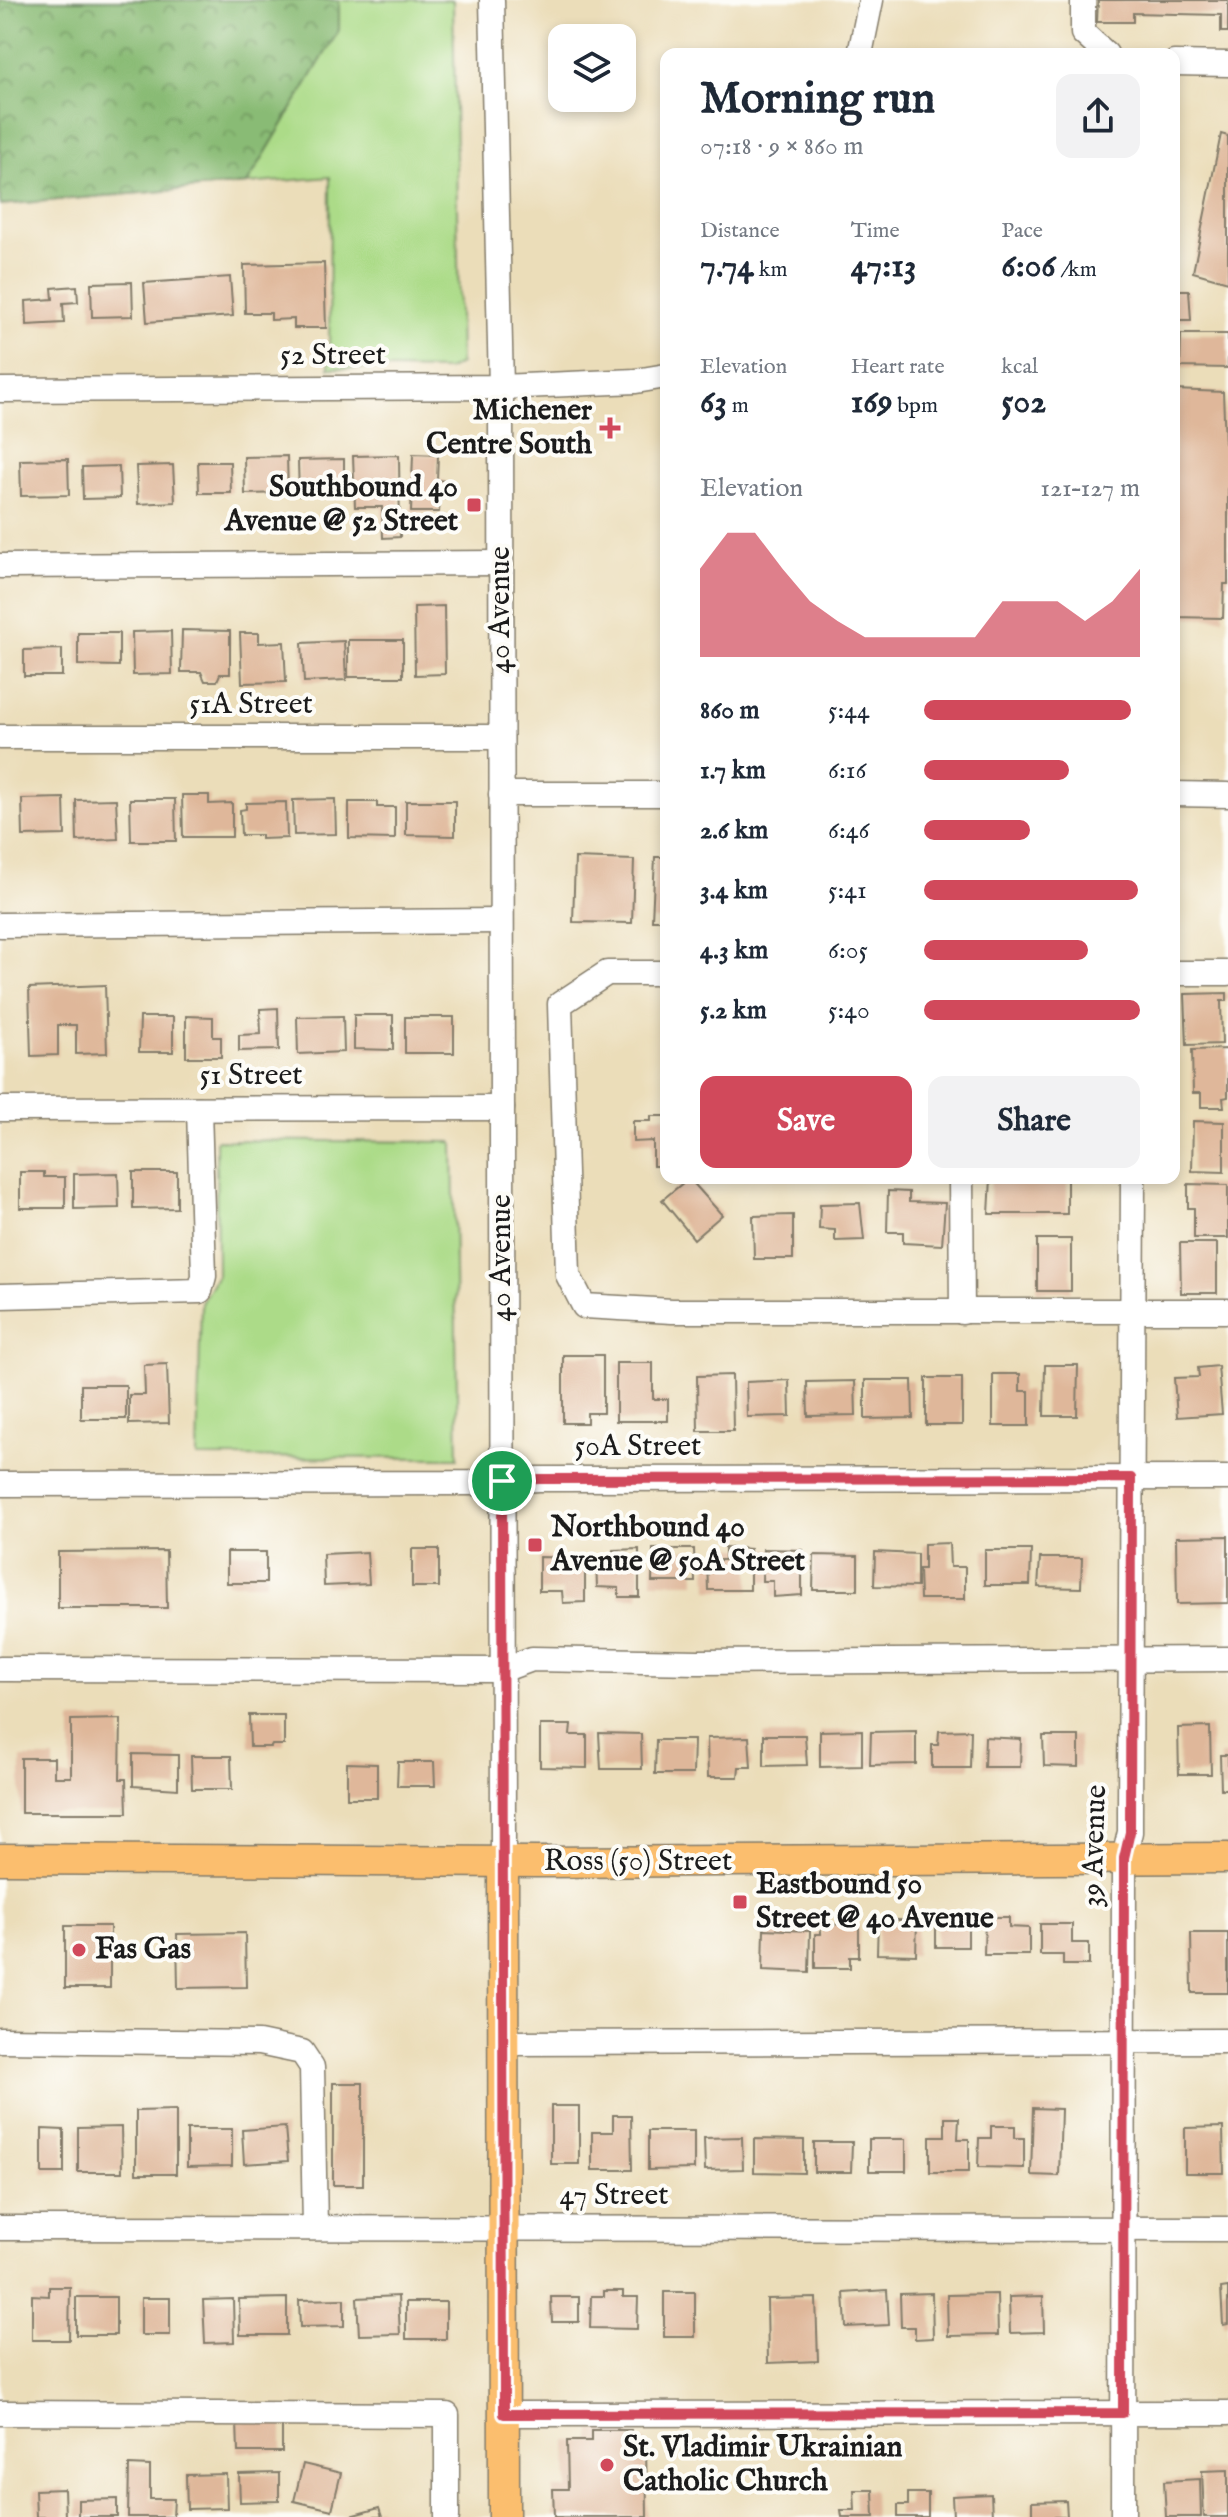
<!DOCTYPE html>
<html lang="en">
<head>
<meta charset="utf-8">
<style>
  body { margin:0; font-family:"IM FELL English",serif; background:#f2f2f3; color:#1f2937; height:100vh; display:flex; flex-direction:column; font-size:30px; white-space:nowrap }
  * { box-sizing:border-box; margin:0 }
  p { font-size:26px; color:#747a83 }
  .icon { flex:none; width:44px; height:44px; fill:none; stroke:currentColor; stroke-width:2; stroke-linecap:round; stroke-linejoin:round }
  .map { position:relative; flex:1; overflow:hidden }
  .details { position:absolute; left:660px; top:48px; width:520px; height:1136px; display:flex; flex-direction:column; background:#fff; border-radius:16px; box-shadow:0 4px 12px #0003 }
  .details>* { flex:none }
  .controls { position:absolute; left:548px; top:24px; display:grid; gap:16px }
  .controls a { display:grid; place-items:center; width:88px; height:88px; border-radius:16px; background:#fff; box-shadow:0 4px 12px #0003; font-size:40px }
  .pin { position:absolute; display:grid; place-items:center; width:68px; height:68px; color:#fff; margin:-34px; border:4px solid #fff; border-radius:50%; box-shadow:0 2px 8px #0007 }
  .round { display:grid; place-items:center; flex:none; width:84px; height:84px; border-radius:16px; background:#f2f2f3 }
  .overview { display:flex; align-items:center; justify-content:space-between; height:136px; padding:0 40px }
  h1 { font-size:44px; font-weight:700; line-height:60px }
  .stats { display:grid; grid-template-columns:repeat(3,1fr); gap:12px; height:136px; padding:8px 40px }
  .stats div { display:grid; align-content:center }
  .stats b { font-size:34px; font-weight:700 }
  .stats small { font-size:22px; font-weight:400 }
  .stats p { font-size:22px }
  .chart { height:224px; padding:16px 40px }
  .chart p { display:flex; justify-content:space-between }
  .chart svg { width:100%; height:144px; margin-top:8px; fill:#d1495b; opacity:.7 }
  .button { display:flex; gap:16px; margin-top:auto; padding:16px 40px }
  .button a { flex:1; height:92px; border-radius:16px; background:#d1495b; color:#fff; font-size:32px; font-weight:700; line-height:92px; text-align:center }
  .button a+a { background:#f2f2f3; color:#1f2937 }
  ul { padding:0 40px; list-style:none; font-size:26px }
  li { display:grid; grid-template-columns:128px 96px 1fr; align-items:center; height:60px }
  li i { height:20px; border-radius:10px; background:#d1495b }
  .map>svg:first-child { display:block }
  .green { fill:#acdb88; stroke:#647c52; stroke-width:2 }
  .forest { fill:url(#forest-crowns); stroke:#526c48; stroke-width:2 }
  .building { fill:#dfb79a }
  .lines { fill:none; stroke-linecap:round; stroke-linejoin:round }
  .minor-casing { stroke:#847c6a; stroke-width:27 }
  .major-casing { stroke:#847c6a; stroke-width:33 }
  .minor { stroke:#fff; stroke-width:24 }
  .major { stroke:#fbbe6e; stroke-width:30 }
  .route-casing { stroke:#fff; stroke-width:16 }
  .route { stroke:#d1495b; stroke-width:10 }
  .poi-dot { fill:#d1495b; stroke:#fdfcf7; stroke-width:3 }
  .labels { text-anchor:middle; dominant-baseline:central; stroke-width:8; stroke-linejoin:round; paint-order:stroke }
  .street-label { font-size:30px; fill:#1c1c1c; stroke:#fdfcf7 }
  .poi-label { font-size:30px; font-weight:bold; fill:#1c1c1c; stroke:#fdfcf7; text-anchor:start }
</style>
</head>
<body>
<div class="map">
<svg width="1228" height="2517" viewBox="0 0 1228 2517">
  <defs>
    <pattern id="forest-crowns" width="20" height="18" patternUnits="userSpaceOnUse" patternTransform="scale(2)"><rect width="20" height="18" fill="#89bb74"/><path d="M2 6a3 3 0 1 1 6 0M12 15a3 3 0 1 1 6 0" fill="none" stroke="#6f975e"/></pattern>
  </defs>
  <rect width="100%" height="100%" fill="#fdfcf7"/>
  <filter id="ink" filterUnits="userSpaceOnUse"><feTurbulence type="fractalNoise" baseFrequency=".0125" numOctaves="2"/><feDisplacementMap in="SourceGraphic" scale="16" xChannelSelector="R" yChannelSelector="G"/><feConvolveMatrix kernelMatrix="1 2 1 2 8 2 1 2 1" color-interpolation-filters="sRGB"/></filter>
  <filter id="wash" filterUnits="userSpaceOnUse"><feTurbulence type="fractalNoise" baseFrequency=".006" numOctaves="4" result="noise"/><feDisplacementMap in="SourceGraphic" scale="32" xChannelSelector="R" yChannelSelector="G"/><feGaussianBlur stdDeviation="1.8" result="paint"/><feColorMatrix in="noise" values="0 0 0 0 0 0 0 0 0 0 0 0 0 0 0 0 0 1.4 0 .05"/><feComposite in="paint" operator="in"/></filter>
  <g filter="url(#wash)">
    <rect width="100%" height="100%" fill="#ebddb9"/>
    <g class="green">
      <path d="M0,0H453L460,364L447,370L329,368L330,177L0,205Z"/>
      <path d="M216,1140L453,1142L458,1458L197,1457L201,1303L217,1275Z"/>
    </g>
    <path class="forest" d="M0,0H339V30L247,184L0,205Z"/>
    <g id="blocks">
      <g class="building">
        <path d="M1098,0H1228V32H1221V15L1133,13V22H1097Z"/>
        <path d="M1221,134L1228,136V282L1193,272Z"/>
        <path d="M324,263L326,328H294V319L271,320V313H245L244,265Z"/>
        <path d="M230,277L233,316L147,322L144,283Z"/>
        <path d="M132,282L133,316L92,317L91,283Z"/>
        <path d="M77,286L78,302L63,303L64,323L27,325L26,301L53,299L52,288Z"/>
        <path d="M1174,290H1189L1191,320H1174Z"/>
        <path d="M1181,334H1228V368L1180,367Z"/>
        <path d="M1174,390L1223,392L1225,444H1228V584H1224L1223,618L1174,617Z"/>
        <path d="M413,454L438,455L437,480L445,481V498H440L439,512H411Z"/>
        <path d="M399,455L400,537L383,538L382,507H355L353,456Z"/>
        <path d="M287,456L288,493L245,494L244,457Z"/>
        <path d="M68,459L69,495L21,496L20,460Z"/>
        <path d="M344,459V495L299,496L298,460Z"/>
        <path d="M198,462H230L231,493H199Z"/>
        <path d="M173,465L175,502L138,504L136,466Z"/>
        <path d="M119,466L120,498L83,499L82,467Z"/>
        <path d="M444,606L445,674L415,675L414,607Z"/>
        <path d="M182,630L230,631V674H220L217,681H205L201,672H181Z"/>
        <path d="M171,631L172,674L133,675L132,632Z"/>
        <path d="M78,633H119V666L78,665Z"/>
        <path d="M240,633H259V643L284,642L286,682L242,683Z"/>
        <rect x="348" y="640" width="55" height="37"/>
        <path d="M344,641L346,680L304,682L302,643Z"/>
        <path d="M62,649V676H24V650Z"/>
        <path d="M182,795H209V804L232,803V837H183Z"/>
        <path d="M64,798L65,835L23,836L22,799Z"/>
        <path d="M116,799L118,839L77,841L76,800Z"/>
        <path d="M130,799H175L176,841H131Z"/>
        <path d="M335,799L336,834L294,835L293,800Z"/>
        <path d="M406,801H455V836L406,835Z"/>
        <path d="M286,802L287,838L261,839V835H241L240,810L246,809V803Z"/>
        <path d="M349,802H377V807H395V839L349,838Z"/>
        <path d="M655,857H666V920H652Z"/>
        <path d="M575,858L634,860L632,923L573,922Z"/>
        <path d="M105,985L107,1053L76,1054V1025H58V1055L31,1056L29,988Z"/>
        <path d="M1227,993V1001H1221L1222,1044L1187,1045L1185,994Z"/>
        <path d="M278,1008L279,1050L239,1051V1035L261,1034L260,1009Z"/>
        <path d="M354,1015H393V1050L354,1049Z"/>
        <path d="M186,1016L213,1017V1037H221V1057H186Z"/>
        <path d="M343,1016L344,1052L298,1054L297,1017Z"/>
        <path d="M140,1017H173V1052H139Z"/>
        <rect x="405" y="1017" width="49" height="36"/>
        <path d="M1228,1049V1097L1223,1098L1224,1107H1201V1093H1193L1192,1050Z"/>
        <path d="M651,1116H666V1166H653V1141L633,1142V1121H651Z"/>
        <path d="M1193,1121L1224,1122V1172L1192,1171Z"/>
        <path d="M20,1172H44V1177H65V1208H20Z"/>
        <path d="M133,1172H177V1208L133,1209Z"/>
        <path d="M118,1173L119,1208L74,1209V1174Z"/>
        <path d="M689,1178L722,1215L694,1239L662,1200Z"/>
        <path d="M991,1178H1067V1214H989Z"/>
        <path d="M1188,1184L1228,1185V1238H1194V1208H1188Z"/>
        <path d="M888,1191L909,1192V1202L945,1203L942,1245L903,1243V1232H887Z"/>
        <path d="M860,1203L864,1240L835,1241V1230L819,1229L820,1204Z"/>
        <path d="M793,1215V1259H754L753,1216Z"/>
        <rect x="1037" y="1239" width="34" height="52"/>
        <path d="M1180,1243H1217V1293H1181Z"/>
        <path d="M563,1355H603V1413H587V1423H563Z"/>
        <path d="M616,1363H653V1399H668V1421H616Z"/>
        <path d="M167,1364L169,1423L129,1424V1395H145L144,1365Z"/>
        <path d="M1045,1365H1078L1077,1416H1044Z"/>
        <path d="M1218,1366L1222,1414L1177,1417L1174,1378L1199,1377L1198,1368Z"/>
        <path d="M993,1374H1020V1391H1029V1426H993Z"/>
        <path d="M732,1375L733,1431H698L697,1376Z"/>
        <rect x="926" y="1378" width="36" height="47"/>
        <path d="M789,1380L790,1416L747,1417L746,1382Z"/>
        <path d="M865,1380H912L913,1418L865,1419Z"/>
        <path d="M855,1381L856,1415L808,1416L807,1382Z"/>
        <rect x="81" y="1385" width="45" height="34"/>
        <path d="M1228,1536V1603L1177,1604L1176,1537Z"/>
        <path d="M949,1543L950,1567H965V1599H920L919,1569H924V1544Z"/>
        <path d="M725,1547L750,1549V1590H708L707,1560H725Z"/>
        <rect x="412" y="1549" width="27" height="38"/>
        <path d="M639,1549V1597H619V1588L597,1587L596,1558H612L613,1550Z"/>
        <path d="M653,1549H694L695,1582H652Z"/>
        <path d="M763,1549L802,1550V1595L773,1597V1581H762Z"/>
        <path d="M985,1550H1031L1030,1585H985Z"/>
        <path d="M166,1551L167,1608H58V1552Z"/>
        <rect x="227" y="1552" width="39" height="31"/>
        <path d="M367,1552L369,1584L324,1586L323,1554Z"/>
        <path d="M875,1552L917,1554V1587L874,1586Z"/>
        <path d="M814,1555L858,1556V1590H813Z"/>
        <path d="M539,1557L585,1558V1602L563,1603L562,1591H539Z"/>
        <path d="M1040,1558H1082L1081,1588L1038,1587Z"/>
        <path d="M249,1715H284V1745H272L271,1747H250Z"/>
        <path d="M121,1719L120,1779H126L127,1813H21V1758H54V1777H71V1720Z"/>
        <path d="M540,1725H571L570,1735H587V1768L540,1767Z"/>
        <path d="M1210,1727L1211,1774H1179L1178,1728Z"/>
        <path d="M862,1730V1766L820,1767V1731Z"/>
        <path d="M971,1730L970,1768H932V1745H938L939,1731Z"/>
        <path d="M916,1731V1764L870,1765L871,1732Z"/>
        <path d="M599,1733L641,1734L642,1769H601Z"/>
        <path d="M764,1735H805L807,1765L764,1766Z"/>
        <path d="M1043,1736H1079V1767L1044,1766Z"/>
        <path d="M749,1737L751,1767H739L738,1777H708L707,1738Z"/>
        <path d="M985,1737L1021,1739L1020,1767H984Z"/>
        <path d="M656,1740H694L693,1774H655Z"/>
        <path d="M133,1754L178,1755V1789L133,1786Z"/>
        <path d="M1220,1755H1228V1789H1221Z"/>
        <path d="M191,1756H231L232,1789H192Z"/>
        <path d="M398,1762H434L435,1786H397Z"/>
        <path d="M347,1763L377,1764V1798H347Z"/>
        <path d="M985,1917H1009V1927L1029,1928V1955H984Z"/>
        <path d="M878,1919L917,1921L916,1955L877,1954Z"/>
        <rect x="936" y="1920" width="32" height="27"/>
        <path d="M821,1924L859,1925V1957H850V1968H815V1934H821Z"/>
        <path d="M1040,1924H1072V1943H1089V1965H1063V1955H1040Z"/>
        <rect x="65" y="1926" width="45" height="62"/>
        <path d="M764,1929L810,1931L809,1972L763,1970Z"/>
        <path d="M245,1933L246,1987L178,1988L177,1934Z"/>
        <path d="M1191,1933H1228V1993H1192Z"/>
        <rect x="333" y="2083" width="30" height="102"/>
        <rect x="551" y="2106" width="28" height="58"/>
        <path d="M1033,2108L1061,2109L1059,2176L1031,2175Z"/>
        <path d="M176,2110V2174H136V2111Z"/>
        <path d="M613,2115H631L632,2170H592V2132H613Z"/>
        <path d="M945,2118H959L958,2139H969V2172H930V2136H945Z"/>
        <path d="M991,2126H1015V2138H1024V2168L978,2167L979,2138H991Z"/>
        <path d="M121,2127L122,2172H78V2128Z"/>
        <path d="M285,2127L288,2161L244,2164L242,2130Z"/>
        <path d="M1223,2127L1224,2173H1185V2128Z"/>
        <path d="M42,2129L64,2130V2173H42Z"/>
        <path d="M187,2129H232V2166L187,2167Z"/>
        <path d="M648,2131H694V2169L648,2170Z"/>
        <path d="M742,2137L743,2169L705,2170L704,2138Z"/>
        <path d="M754,2139L804,2140V2173L754,2172Z"/>
        <rect x="869" y="2139" width="37" height="32"/>
        <path d="M814,2142H852L851,2172H814Z"/>
        <path d="M49,2287H70L69,2340H32V2295L49,2296Z"/>
        <path d="M1228,2287V2324L1223,2325L1221,2288Z"/>
        <path d="M887,2290L889,2325L846,2327L844,2293Z"/>
        <path d="M604,2291H623V2297H638L637,2329L590,2328L591,2296H604Z"/>
        <rect x="664" y="2292" width="31" height="45"/>
        <path d="M932,2293L933,2338L915,2339V2327H901L900,2294Z"/>
        <path d="M997,2294L998,2335L948,2336L947,2295Z"/>
        <path d="M398,2296L400,2334L359,2335L357,2298Z"/>
        <path d="M1043,2296L1044,2332L1010,2333L1009,2297Z"/>
        <rect x="76" y="2297" width="40" height="38"/>
        <path d="M551,2297H579V2322H552Z"/>
        <rect x="141" y="2298" width="29" height="37"/>
        <path d="M287,2298V2335H240L239,2299Z"/>
        <path d="M816,2298L818,2361L768,2363L767,2299Z"/>
        <path d="M233,2299L234,2342L205,2343L203,2300Z"/>
        <path d="M344,2299V2326L300,2327L299,2300Z"/>
        <rect x="406" y="2302" width="40" height="37"/>
        <path d="M282,2420V2452H238L237,2421Z"/>
        <path d="M591,2430H631V2441H646L647,2517H554L553,2489H568L567,2441H591Z"/>
        <path d="M303,2464L341,2473L332,2510L294,2501Z"/>
        <path d="M129,2465L150,2466V2499H174L173,2517H128Z"/>
        <path d="M1228,2470V2517H1204L1202,2471Z"/>
        <path d="M279,2473V2501L240,2502L239,2474Z"/>
        <path d="M226,2474L227,2508L187,2509L186,2475Z"/>
        <path d="M1200,2479L1201,2517H1166L1164,2481Z"/>
        <path d="M64,2489L65,2517H36L35,2490Z"/>
        <path d="M854,2490H873L874,2517H842L841,2510H855Z"/>
        <path d="M908,2493H928V2517H898V2505H908Z"/>
        <path d="M991,2494L992,2517H953L952,2496Z"/>
        <path d="M117,2499V2517H78V2500Z"/>
        <path d="M1066,2501L1067,2517H1032V2502Z"/>
        <path d="M379,2508L382,2517H350V2516Z"/>
      </g>
    </g>
  </g>
  <g filter="url(#ink)">
    <use href="#blocks" fill-opacity="0" stroke="#847c6a" stroke-width="2"/>
    <g class="lines">
      <g class="minor-casing">
        <g id="minor">
          <path d="M492,0L501,387L503,1862"/>
          <path d="M1083,0V33L1106,54"/>
          <path d="M860,54L871,0"/>
          <path d="M1174,63L1228,64"/>
          <path d="M0,390L501,387L636,381L666,376"/>
          <path d="M0,566L500,563"/>
          <path d="M0,737H501"/>
          <path d="M501,794H666"/>
          <path d="M1174,794L1228,795"/>
          <path d="M0,925L501,921"/>
          <path d="M666,973H607L560,1004L568,1275L584,1306L672,1311H1228"/>
          <path d="M1174,973H1228"/>
          <path d="M0,1109L502,1108"/>
          <path d="M961,1178L962,1312"/>
          <path d="M0,1296L200,1291L204,1276L199,1109"/>
          <path d="M0,1484L471,1483L539,1479L1228,1478"/>
          <path d="M0,1669L502,1670L532,1659L698,1662L1228,1659"/>
          <path d="M0,2040L259,2043L302,2052L312,2067L315,2227"/>
          <path d="M503,2043L1228,2041"/>
          <path d="M0,2228L1228,2229"/>
          <path d="M0,2413L447,2415V2517"/>
          <path d="M504,2414L1228,2413"/>
          <path d="M1123,2517L1124,1858L1130,1832V1813L1133,1178"/>
        </g>
      </g>
      <g class="major-casing">
        <g id="major">
          <path d="M0,1859L537,1862L1228,1858"/>
          <path d="M503,1862L504,2517"/>
        </g>
      </g>
      <use href="#minor" class="minor"/>
      <use href="#major" class="major"/>
    </g>
  </g>
  <g class="lines" filter="url(#ink)">
    <g class="route-casing">
      <path id="route" d="M1131,1478L1130,1832L1124,1858L1123,2413L504,2414L502,1481L539,1479Z"/>
    </g>
    <use href="#route" class="route"/>
  </g>
  <g class="poi-dot">
    <path d="M606 416h8v8h8v8h-8v8h-8v-8h-8v-8h8z"/>
    <rect x="466" y="497" width="16" height="16" rx="4"/>
    <rect x="527" y="1537" width="16" height="16" rx="4"/>
    <rect x="732" y="1894" width="16" height="16" rx="4"/>
    <circle cx="79" cy="1950" r="8"/>
    <circle cx="607" cy="2465" r="8"/>
  </g>
  <g class="labels">
    <g class="street-label">
      <text x="333" y="356">52 Street</text>
      <text transform="translate(501 610) rotate(-90)">40 Avenue</text>
      <text x="251" y="705">51A Street</text>
      <text x="251" y="1076">51 Street</text>
      <text transform="translate(502 1258) rotate(-90)">40 Avenue</text>
      <text x="638" y="1447">50A Street</text>
      <text transform="translate(1095 1846) rotate(-88)">39 Avenue</text>
      <text x="638" y="1862">Ross (50) Street</text>
      <text x="614" y="2196">47 Street</text>
    </g>
    <g class="poi-label">
      <text x="592" y="411" text-anchor="end">Michener<tspan x="592" dy="34">Centre South</tspan></text>
      <text x="458" y="488" text-anchor="end">Southbound 40<tspan x="458" dy="34">Avenue @ 52 Street</tspan></text>
      <text x="551" y="1528">Northbound 40<tspan x="551" dy="34">Avenue @ 50A Street</tspan></text>
      <text x="756" y="1885">Eastbound 50<tspan x="756" dy="34">Street @ 40 Avenue</tspan></text>
      <text x="95" y="1950">Fas Gas</text>
      <text x="623" y="2448">St. Vladimir Ukrainian<tspan x="623" dy="34">Catholic Church</tspan></text>
    </g>
  </g>
</svg>
<div class="controls">
<a><svg class="icon" aria-label="layers" viewBox="0 0 24 24"><path d="M12 4l9 5-9 5-9-5zM3 14l9 5 9-5"/></svg></a>
</div>
<div class="pin" style="left:502px;top:1481px;background:#1e9e55"><svg class="icon" aria-label="arrive" viewBox="0 0 24 24"><path d="M6 21V4h12l-3 4 3 4H6"/></svg></div>
<section class="details">
<div class="overview"><div><h1>Morning run</h1><p>07:18 · 9 × 860 m</p></div><a class="round"><svg class="icon" aria-label="share" viewBox="0 0 24 24"><path d="M12 15V3M7 8l5-5 5 5M5 13v7h14v-7"/></svg></a></div>
<div class="stats">
<div><p>Distance</p><b>7.74<small> km</small></b></div>
<div><p>Time</p><b>47:13</b></div>
<div><p>Pace</p><b>6:06<small> /km</small></b></div>
</div>
<div class="stats">
<div><p>Elevation</p><b>63<small> m</small></b></div>
<div><p>Heart rate</p><b>169<small> bpm</small></b></div>
<div><p>kcal</p><b>502</b></div>
</div>
<div class="chart"><p><span>Elevation</span>121–127 m</p>
<svg viewBox="0 0 160 44" preserveAspectRatio="none"><path d="M0 44V17L10 6L20 6L30 17L40 27L50 33L60 38L70 38L80 38L90 38L100 38L110 27L120 27L130 27L140 33L150 27L160 17V44z"/></svg>
</div>
<ul>
<li><b>860 m</b>5:44<i style="width:96%"></i></li>
<li><b>1.7 km</b>6:16<i style="width:67%"></i></li>
<li><b>2.6 km</b>6:46<i style="width:49%"></i></li>
<li><b>3.4 km</b>5:41<i style="width:99%"></i></li>
<li><b>4.3 km</b>6:05<i style="width:76%"></i></li>
<li><b>5.2 km</b>5:40<i style="width:100%"></i></li>
</ul>
<div class="button"><a>Save</a><a>Share</a></div>
</section>
</div>
</body>
</html>
